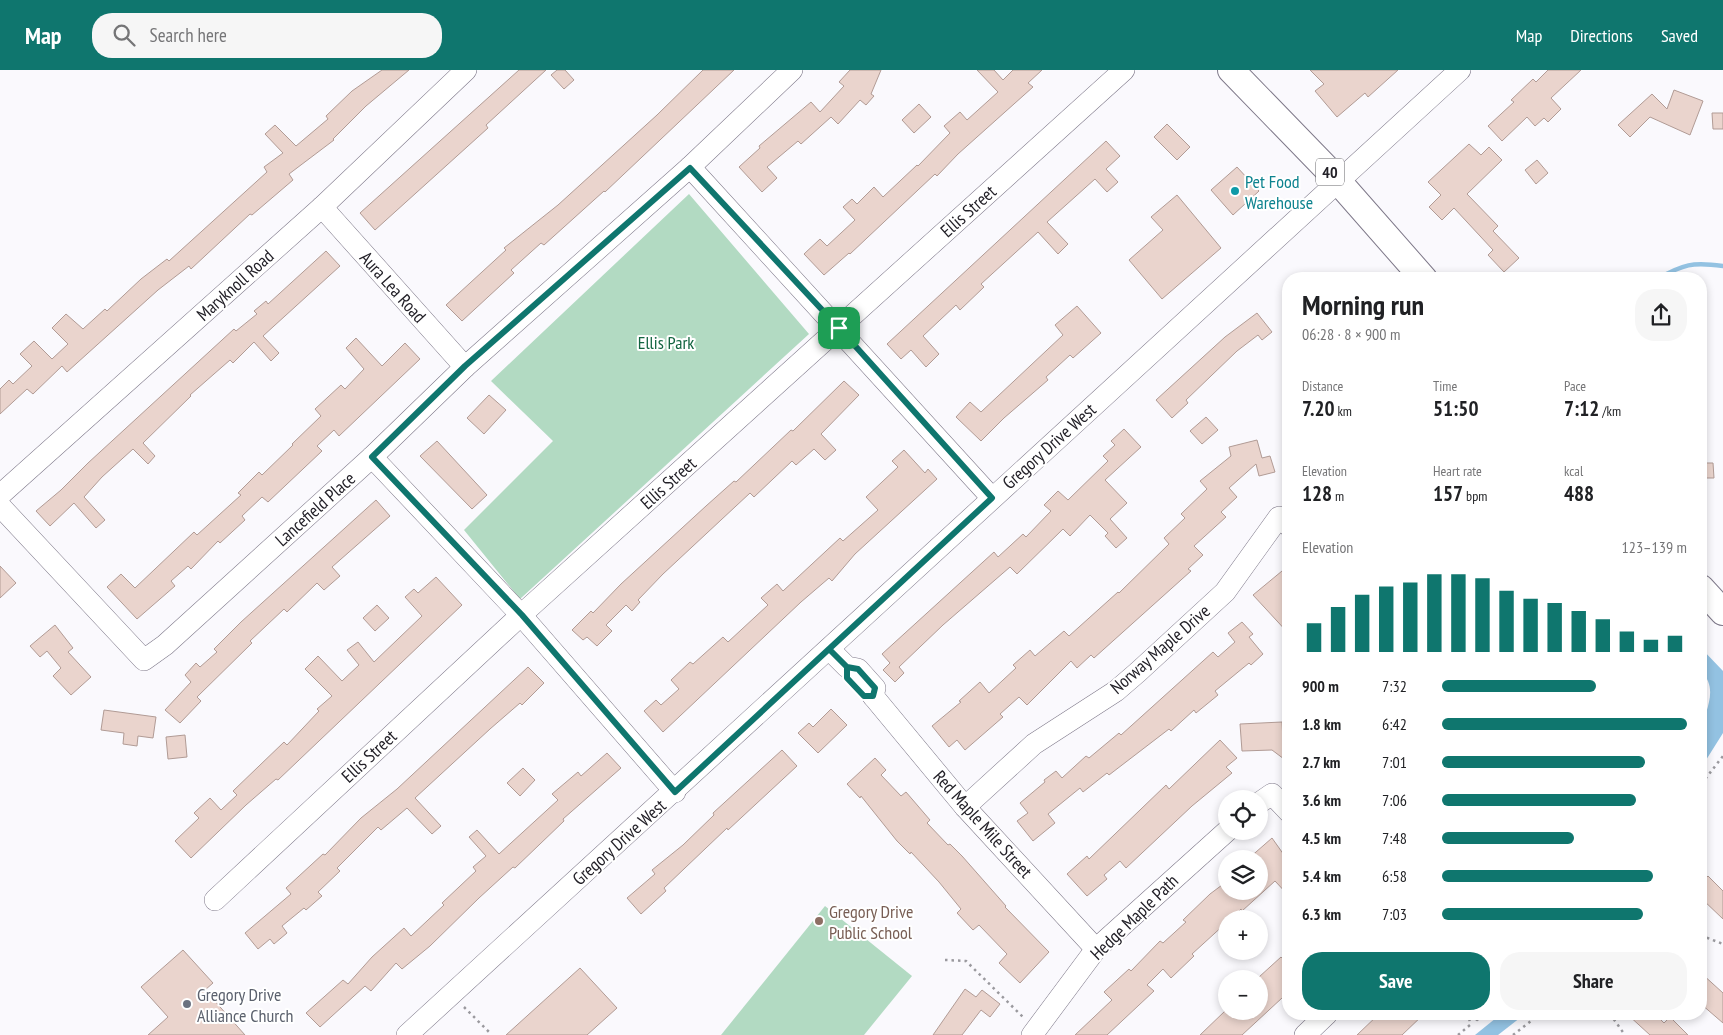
<!DOCTYPE html>
<html lang="en">
<head>
<meta charset="utf-8">
<style>
  body { margin:0; font-family:"PT Sans Narrow",sans-serif; background:#f6f6f6; color:#202124; height:100vh; display:flex; flex-direction:column; font-size:19px; white-space:nowrap }
  * { box-sizing:border-box; margin:0 }
  p { font-size:16px; color:#757577 }
  .icon { flex:none; width:28px; height:28px; fill:none; stroke:currentColor; stroke-width:2; stroke-linecap:round; stroke-linejoin:round }
  .map { position:relative; flex:1; overflow:hidden }
  .side { position:absolute; left:1282px; top:202px; width:425px; height:748px; display:flex; flex-direction:column; background:#fff; border-radius:20px; box-shadow:0 2px 8px #0003 }
  .side>* { flex:none }
  .tools { position:absolute; left:1218px; top:720px; display:grid; gap:10px }
  .tools a { display:grid; place-items:center; width:50px; height:50px; border-radius:50%; background:#fff; box-shadow:0 2px 8px #0003; font-size:25px }
  .pin { position:absolute; display:grid; place-items:center; width:42px; height:42px; color:#fff; margin:-21px; border-radius:10px; box-shadow:0 2px 8px #0006 }
  .round { display:grid; place-items:center; flex:none; width:52px; height:52px; border-radius:20px; background:#f6f6f6 }
  .summary { display:flex; align-items:center; justify-content:space-between; height:85px; padding:0 20px }
  h1 { font-size:28px; font-weight:700; line-height:38px }
  .metrics { display:grid; grid-template-columns:repeat(3,1fr); gap:8px; height:85px; padding:5px 20px }
  .metrics div { display:grid; align-content:center }
  .metrics b { font-size:21px; font-weight:700 }
  .metrics small { font-size:14px; font-weight:400 }
  .metrics p { font-size:14px }
  .chart { height:140px; padding:10px 20px }
  .chart p { display:flex; justify-content:space-between }
  .chart svg { width:100%; height:90px; margin-top:5px; stroke:#0f766e; stroke-width:6 }
  .button { display:flex; gap:10px; margin-top:auto; padding:10px 20px }
  .button a { flex:1; height:58px; border-radius:20px; background:#0f766e; color:#fff; font-size:20px; font-weight:700; line-height:58px; text-align:center }
  .button a+a { background:#f6f6f6; color:#202124 }
  ul { padding:0 20px; list-style:none; font-size:16px }
  li { display:grid; grid-template-columns:80px 60px 1fr; align-items:center; height:38px }
  li i { height:12px; border-radius:6px; background:#0f766e }
  header { display:flex; align-items:center; gap:30px; box-sizing:border-box; height:70px; padding:0 25px; background:#0f766e; color:#fff }
  header strong { font-size:24px }
  nav { display:flex; gap:28px; margin-inline-start:auto; font-size:18px }
  .search { width:350px; height:45px; background:#f6f6f6; display:flex; align-items:center; gap:12px; box-sizing:border-box; padding:0 18px; border-radius:20px; color:#757577; font-size:19px }
  .map>svg:first-child { display:block }
  .green { fill:#b2dac2 }
  .water { fill:#93c2e2 }
  .lines { fill:none; stroke-linecap:round; stroke-linejoin:round }
  .stream { stroke:#93c2e2; stroke-width:4.5 }
  .building { fill:#ead4cd; stroke:#b19b95 }
  .minor-casing { stroke:#7e7889; stroke-width:22 }
  .major-casing { stroke:#7e7889; stroke-width:28 }
  .path { stroke:#9a999e; stroke-width:2.5; stroke-dasharray:2.5 4; stroke-linecap:butt }
  .minor { stroke:#fff; stroke-width:21 }
  .major { stroke:#fff; stroke-width:26 }
  .route-casing { stroke:#fff; stroke-width:10 }
  .route { stroke:#0f766e; stroke-width:6 }
  .culture-dot { fill:#0f9aa8; stroke:#fff; stroke-width:2 }
  .education-dot { fill:#8d6e63; stroke:#fff; stroke-width:2 }
  .worship-dot { fill:#6b7280; stroke:#fff; stroke-width:2 }
  .labels { text-anchor:middle; dominant-baseline:central; stroke-width:4; stroke-linejoin:round; paint-order:stroke }
  .shield { fill:#fff; stroke:#656468; stroke-width:1 }
  .shield-label { font-size:16px; font-weight:bold; fill:#232128 }
  .culture-label { font-size:18px; fill:#0d838f; stroke:#fff; text-anchor:start }
  .street-label { font-size:18px; fill:#232128; stroke:#fff }
  .park-label { font-size:18px; fill:#136541; stroke:#fff }
  .education-label { font-size:18px; fill:#785e54; stroke:#fff; text-anchor:start }
  .worship-label { font-size:18px; fill:#5b616d; stroke:#fff; text-anchor:start }
</style>
</head>
<body>
<header>
<strong>Map</strong>
<div class="search"><svg class="icon" aria-label="search" viewBox="0 0 24 24"><circle cx="10" cy="10" r="6"/><path d="M15 15l6 6"/></svg>Search here</div>
<nav><a>Map</a><a>Directions</a><a>Saved</a></nav>
</header>
<div class="map">
<svg width="1723" height="965" viewBox="0 0 1723 965">
  <rect width="100%" height="100%" fill="#faf9fd"/>
  <g class="green">
    <path d="M689,124L809,264L520,529L464,460L553,371L491,311Z"/>
    <path d="M825,836L912,906L864,965H721Z"/>
  </g>
  <g class="water">
    <path d="M1701,578L1723,601V663L1701,698C1701,687 1700,674 1701,663C1704,641 1720,620 1701,601Z"/>
    <path d="M1501,944H1525L1498,965H1475Z"/>
  </g>
  <g class="lines">
    <path class="stream" d="M1657,209C1684,194 1692,192 1723,196"/>
  </g>
  <g class="building">
    <path d="M382,0H409L366,36L333,69L334,70L289,104L293,110L252,145L250,144L191,199L189,196L158,220L67,302L62,296L33,324L27,319L0,344V319L9,310L13,314L32,296L20,284L34,271L52,289L68,274L52,258L66,244L83,259L105,239L107,241L141,209L167,189L169,191L267,102L264,97L283,83L265,64L275,55L296,76L328,49L326,46L352,21Z"/>
    <path d="M519,0H546L486,55L488,58L375,160L360,143Z"/>
    <path d="M557,0H565L574,10L564,19L551,5Z"/>
    <path d="M703,0H734L605,122L604,121L544,175L541,173L511,200L514,203L462,251L446,235L506,180L504,178L558,135L657,45Z"/>
    <path d="M850,0H881L871,24L874,26L866,35L860,30L838,54L831,47L801,74L798,71L767,97L777,108L762,122L739,97L760,78L759,76L811,32L820,42L844,16L839,12Z"/>
    <path d="M977,0H994L1003,10L1013,0H1042L1028,13L1033,17L958,84L937,106L935,104L850,184L849,183L824,205L804,184L820,169L827,176L855,150L843,137L852,129L857,134L874,117L883,127L917,95L918,96L950,63L944,56L960,42L967,50L998,22Z"/>
    <path d="M1310,0H1398L1368,27L1365,23L1337,47L1315,21L1324,14Z"/>
    <path d="M1548,0H1581L1551,28L1561,39L1548,52L1544,48L1535,56L1527,47L1502,71L1488,56L1514,32L1511,30L1533,9L1536,12Z"/>
    <path d="M1674,20L1703,31L1690,65L1650,47L1630,67L1618,55L1652,24L1667,39Z"/>
    <path d="M919,34L931,47L914,63L902,50Z"/>
    <path d="M1712,43H1723V59H1713Z"/>
    <path d="M1167,54L1190,77L1177,90L1154,67Z"/>
    <path d="M1106,71L1120,86L1106,99L1118,112L1107,122L1095,109L1047,152L1068,174L1058,184L1038,162L981,214L984,217L960,240L956,235L923,266L939,284L926,297L911,280L901,289L887,274Z"/>
    <path d="M1469,74L1481,85L1489,77L1502,90L1467,124L1498,156L1493,161L1519,188L1504,202L1488,185L1493,180L1454,138L1442,150L1429,137L1441,125L1428,112Z"/>
    <path d="M1537,90L1548,103L1536,114L1525,100Z"/>
    <path d="M1237,97L1259,121L1233,145L1211,120Z"/>
    <path d="M1177,125L1221,178L1162,229L1129,190L1163,160L1151,147Z"/>
    <path d="M326,181L340,196L263,266L279,283L271,291L254,272L233,293L230,290L190,325L191,326L143,373L155,386L148,394L133,379L102,407L84,427L105,450L96,458L74,433L50,456L36,441L61,420L88,393L234,259L236,261L257,244L254,241L266,231L268,234Z"/>
    <path d="M1077,236L1101,263L1073,288L1070,285L1046,307L1048,310L1004,348L981,371L956,347L970,332L981,342L1063,265L1055,255Z"/>
    <path d="M1257,243L1272,262L1262,270L1258,265L1237,281L1186,330L1188,333L1172,348L1156,330L1225,267Z"/>
    <path d="M356,268L382,296L405,273L420,289L339,366L334,360L317,376L322,381L268,432L262,427L242,446L245,450L220,473L218,471L191,499L188,496L171,511L175,516L137,549L107,517L121,504L135,518L194,462L197,465L241,425L238,423L259,402L262,405L293,375L292,374L321,346L315,339L341,315L345,319L364,299L346,278Z"/>
    <path d="M844,311L859,325L821,364L836,380L825,390L814,379L796,395L792,391L754,427L750,423L663,504L638,530L640,532L632,541L626,535L606,555L612,561L597,576L587,567L583,570L572,560L591,541L593,543L621,514L706,436L734,411L736,412L791,360L793,361Z"/>
    <path d="M489,325L506,340L484,364L467,348Z"/>
    <path d="M1206,347L1218,360L1202,374L1190,361Z"/>
    <path d="M1124,359L1141,377L1105,410L1127,433L1110,449L1127,468L1116,478L1105,466L1108,463L1090,445L1070,466L1063,459L1017,504L1010,497L943,555L899,597L904,603L895,612L883,600L890,593L882,584L994,482L998,487L1023,464L1026,467L1051,441L1044,435L1058,421L1068,430L1108,391L1103,386L1115,375L1111,371Z"/>
    <path d="M1257,370L1262,388L1270,386L1275,402L1259,406L1256,394L1229,418L1237,427L1221,442L1226,447L1194,476L1203,485L1188,499L1191,501L1094,588L1091,585L1077,598L1071,591L1027,635L1019,627L1000,644L1003,647L965,680L957,670L949,677L932,656L961,632L959,631L980,612L989,623L1016,598L1013,595L1030,580L1035,586L1064,561L1069,566L1118,522L1119,523L1169,474L1164,468L1185,448L1181,444L1207,419L1200,411L1231,386L1229,377Z"/>
    <path d="M437,371L487,425L472,439L420,386Z"/>
    <path d="M904,380L925,403L928,399L937,409L855,484L832,511L829,508L801,532L663,662L644,641L656,630L661,635L679,619L671,610L690,592L693,594L723,567L728,572L768,535L761,528L777,514L783,521L840,468L843,471L878,440L866,427L898,397L892,391Z"/>
    <path d="M1701,393H1713L1714,408H1701Z"/>
    <path d="M376,430L390,446L332,497L340,506L324,520L317,513L287,542L284,539L250,571L252,573L197,627L201,631L180,653L165,640L191,612L185,605L196,593L200,597L217,582L214,579L241,552Z"/>
    <path d="M0,496L16,513L0,528Z"/>
    <path d="M1282,501L1289,509V564L1253,525Z"/>
    <path d="M436,507L462,535L278,710L276,709L246,735L191,788L175,771L199,748L194,743L210,728L221,740L237,725L233,721L284,672L287,675L319,641L317,639L332,626L305,599L318,586L342,611L359,595L347,580L358,572L374,592L422,546L405,527L414,519L418,523Z"/>
    <path d="M377,535L389,548L375,561L363,548Z"/>
    <path d="M1242,552L1253,564L1249,567L1263,584L1251,595L1249,593L1215,621L1218,625L1196,643L1194,640L1171,661L1169,659L1109,705L1107,703L1083,722L1080,718L1048,744L1055,753L1033,771L1017,751L1028,743L1020,733L1045,712L1044,710L1056,701L1062,708L1086,686L1089,688L1119,663L1121,665L1213,582L1218,587L1235,572L1228,563Z"/>
    <path d="M55,555L73,578L68,582L91,607L71,625L53,606L61,598L47,581L40,587L30,576Z"/>
    <path d="M528,597L544,613L522,635L520,633L490,659L415,728L441,756L432,764L407,738L381,760L378,757L337,798L340,801L318,822L322,826L306,840L304,838L282,856L287,863L274,874L270,869L258,879L245,863L291,824L286,818L323,784L325,785L361,748L397,719Z"/>
    <path d="M831,639L847,655L818,683L798,663L809,653L813,657Z"/>
    <path d="M104,640L156,647L153,668L138,666L137,676L123,674L124,663L101,660Z"/>
    <path d="M1282,652L1284,689L1272,680L1242,681L1240,654Z"/>
    <path d="M185,665L187,687L168,689L166,667Z"/>
    <path d="M1220,670L1237,688L1226,697L1232,703L1192,736L1126,798L1120,791L1104,805L1107,809L1087,826L1067,804L1087,786L1089,789L1166,715L1169,719Z"/>
    <path d="M782,680L797,696L728,760L727,758L664,818L666,821L641,844L627,828L655,804L652,800L683,775L714,745L713,743Z"/>
    <path d="M607,683L621,698L563,749L564,751L515,798L513,797L479,828L430,876L402,899L396,893L371,921L365,916L320,957L306,943L343,910L348,914L372,887L404,858L411,866L444,835L442,833L476,801L473,797L486,786L469,767L477,760L499,784L558,730L552,724L578,702L581,706Z"/>
    <path d="M875,688L886,700L881,705L901,726L906,722L930,750L927,753L948,775L950,774L962,786L1006,836L1005,837L1049,882L1020,913L999,893L1007,884L979,855L973,860L957,843L961,839L939,812L911,782L910,784L897,771L861,726L860,728L847,714Z"/>
    <path d="M523,698L535,710L520,726L507,713Z"/>
    <path d="M1272,768L1289,792V826L1275,811L1242,841L1241,839L1231,849H1226V853L1192,884L1194,886L1171,908L1163,899L1147,915L1154,921L1107,965H1075L1112,930L1104,922L1129,899L1131,901L1160,871L1163,873L1186,852L1183,850L1210,824L1226,812V821H1259V789H1248Z"/>
    <path d="M1708,806L1723,821V849L1701,828V813Z"/>
    <path d="M183,880L213,913L205,920L245,965H148L168,947L141,917Z"/>
    <path d="M1281,887L1289,895V935L1282,928L1242,965H1200L1225,941H1259V907Z"/>
    <path d="M580,898L617,938L587,965H506Z"/>
    <path d="M1701,903L1723,923V953L1701,934Z"/>
    <path d="M965,919L976,927L982,920L1000,934L990,947L981,940L962,965H933Z"/>
    <path d="M1379,944H1424L1402,965H1357Z"/>
    <path d="M1627,944H1655L1664,953L1670,947L1688,965H1650Z"/>
  </g>
  <g class="lines">
    <g class="minor-casing">
      <g id="minor">
        <path d="M690,97L992,428"/>
        <path d="M322,137L465,297"/>
        <path d="M372,387L521,545L675,722"/>
        <path d="M0,425L322,137L466,0"/>
        <path d="M0,436L144,590L165,575L372,387L465,297L690,97L792,0"/>
        <path d="M829,579L847,597L858,599L875,618L873,626"/>
        <path d="M873,626L965,737L1096,879"/>
        <path d="M1259,733L1272,724L1289,742"/>
        <path d="M965,737L1034,674L1116,621L1138,602L1225,522L1279,447L1289,456"/>
        <path d="M215,830L521,545L1124,0"/>
        <path d="M407,965L1460,0"/>
        <path d="M1032,965L1096,879L1227,761"/>
        <path d="M1305,965L1327,944"/>
      </g>
    </g>
    <g class="major-casing">
      <g id="major">
        <path d="M1231,0L1330,102L1424,209"/>
        <path d="M1701,518L1723,542"/>
      </g>
    </g>
    <g class="path">
      <path d="M1701,721L1706,708L1723,686"/>
      <path d="M1701,869L1705,867L1723,874"/>
      <path d="M945,890L966,891L1024,948"/>
      <path d="M464,937L491,964"/>
      <path d="M1610,944L1625,965"/>
      <path d="M1458,965L1470,955L1469,946L1477,950L1486,944"/>
      <path d="M1513,965L1540,944"/>
    </g>
    <use href="#minor" class="minor"/>
    <use href="#major" class="major"/>
  </g>
  <g class="lines">
    <g class="route-casing">
      <path id="route" d="M839,258L690,98L465,296L372,387L522,545L675,722L829,579L847,597V608L864,626H873L875,618L858,599L847,597L829,579L992,428L839,258"/>
    </g>
    <use href="#route" class="route"/>
  </g>
  <circle class="culture-dot" cx="1235" cy="121" r="5"/>
  <circle class="education-dot" cx="819" cy="851" r="5"/>
  <circle class="worship-dot" cx="187" cy="934" r="5"/>
  <g class="labels">
    <rect class="shield" x="1316" y="88.5" width="28" height="27" rx="4"/>
    <g class="shield-label">
      <text x="1330" y="102">40</text>
    </g>
    <g class="culture-label">
      <text x="1245" y="111">Pet Food<tspan x="1245" dy="21">Warehouse</tspan></text>
    </g>
    <g class="street-label">
      <text transform="translate(968 141) rotate(-42)">Ellis Street</text>
      <text transform="translate(235 215) rotate(-42)">Maryknoll Road</text>
      <text transform="translate(393 217) rotate(48)">Aura Lea Road</text>
      <text transform="translate(1049 376) rotate(-42)">Gregory Drive West</text>
      <text transform="translate(668 413) rotate(-42)">Ellis Street</text>
      <text transform="translate(315 439) rotate(-42)">Lancefield Place</text>
      <text transform="translate(1160 579) rotate(-41)">Norway Maple Drive</text>
      <text transform="translate(369 686) rotate(-43)">Ellis Street</text>
      <text transform="translate(983 754) rotate(48)">Red Maple Mile Street</text>
      <text transform="translate(619 772) rotate(-42)">Gregory Drive West</text>
      <text transform="translate(1134 847) rotate(-44)">Hedge Maple Path</text>
    </g>
    <g class="park-label">
      <text x="666" y="272">Ellis Park</text>
    </g>
    <g class="education-label">
      <text x="829" y="841">Gregory Drive<tspan x="829" dy="21">Public School</tspan></text>
    </g>
    <g class="worship-label">
      <text x="197" y="924">Gregory Drive<tspan x="197" dy="21">Alliance Church</tspan></text>
    </g>
  </g>
</svg>
<div class="tools">
<a><svg class="icon" aria-label="locate" viewBox="0 0 24 24"><circle cx="12" cy="12" r="6"/><path d="M12 2v4M12 18v4M2 12h4M18 12h4"/></svg></a>
<a><svg class="icon" aria-label="layers" viewBox="0 0 24 24"><path d="M12 4l9 5-9 5-9-5zM3 14l9 5 9-5"/></svg></a>
<a>+</a>
<a>−</a>
</div>
<div class="pin" style="left:839px;top:258px;background:#1e9e55"><svg class="icon" aria-label="arrive" viewBox="0 0 24 24"><path d="M6 21V4h12l-3 4 3 4H6"/></svg></div>
<section class="side">
<div class="summary"><div><h1>Morning run</h1><p>06:28 · 8 × 900 m</p></div><a class="round"><svg class="icon" aria-label="share" viewBox="0 0 24 24"><path d="M12 15V3M7 8l5-5 5 5M5 13v7h14v-7"/></svg></a></div>
<div class="metrics">
<div><p>Distance</p><b>7.20<small> km</small></b></div>
<div><p>Time</p><b>51:50</b></div>
<div><p>Pace</p><b>7:12<small> /km</small></b></div>
</div>
<div class="metrics">
<div><p>Elevation</p><b>128<small> m</small></b></div>
<div><p>Heart rate</p><b>157<small> bpm</small></b></div>
<div><p>kcal</p><b>488</b></div>
</div>
<div class="chart"><p><span>Elevation</span>123–139 m</p>
<svg viewBox="0 0 160 44" preserveAspectRatio="none"><path d="M5 44V30M15 44V22M25 44V16M35 44V12M45 44V10M55 44V6M65 44V6M75 44V8M85 44V14M95 44V18M105 44V20M115 44V24M125 44V28M135 44V34M145 44V38M155 44V36"/></svg>
</div>
<ul>
<li><b>900 m</b>7:32<i style="width:63%"></i></li>
<li><b>1.8 km</b>6:42<i style="width:100%"></i></li>
<li><b>2.7 km</b>7:01<i style="width:83%"></i></li>
<li><b>3.6 km</b>7:06<i style="width:79%"></i></li>
<li><b>4.5 km</b>7:48<i style="width:54%"></i></li>
<li><b>5.4 km</b>6:58<i style="width:86%"></i></li>
<li><b>6.3 km</b>7:03<i style="width:82%"></i></li>
</ul>
<div class="button"><a>Save</a><a>Share</a></div>
</section>
</div>
</body>
</html>
